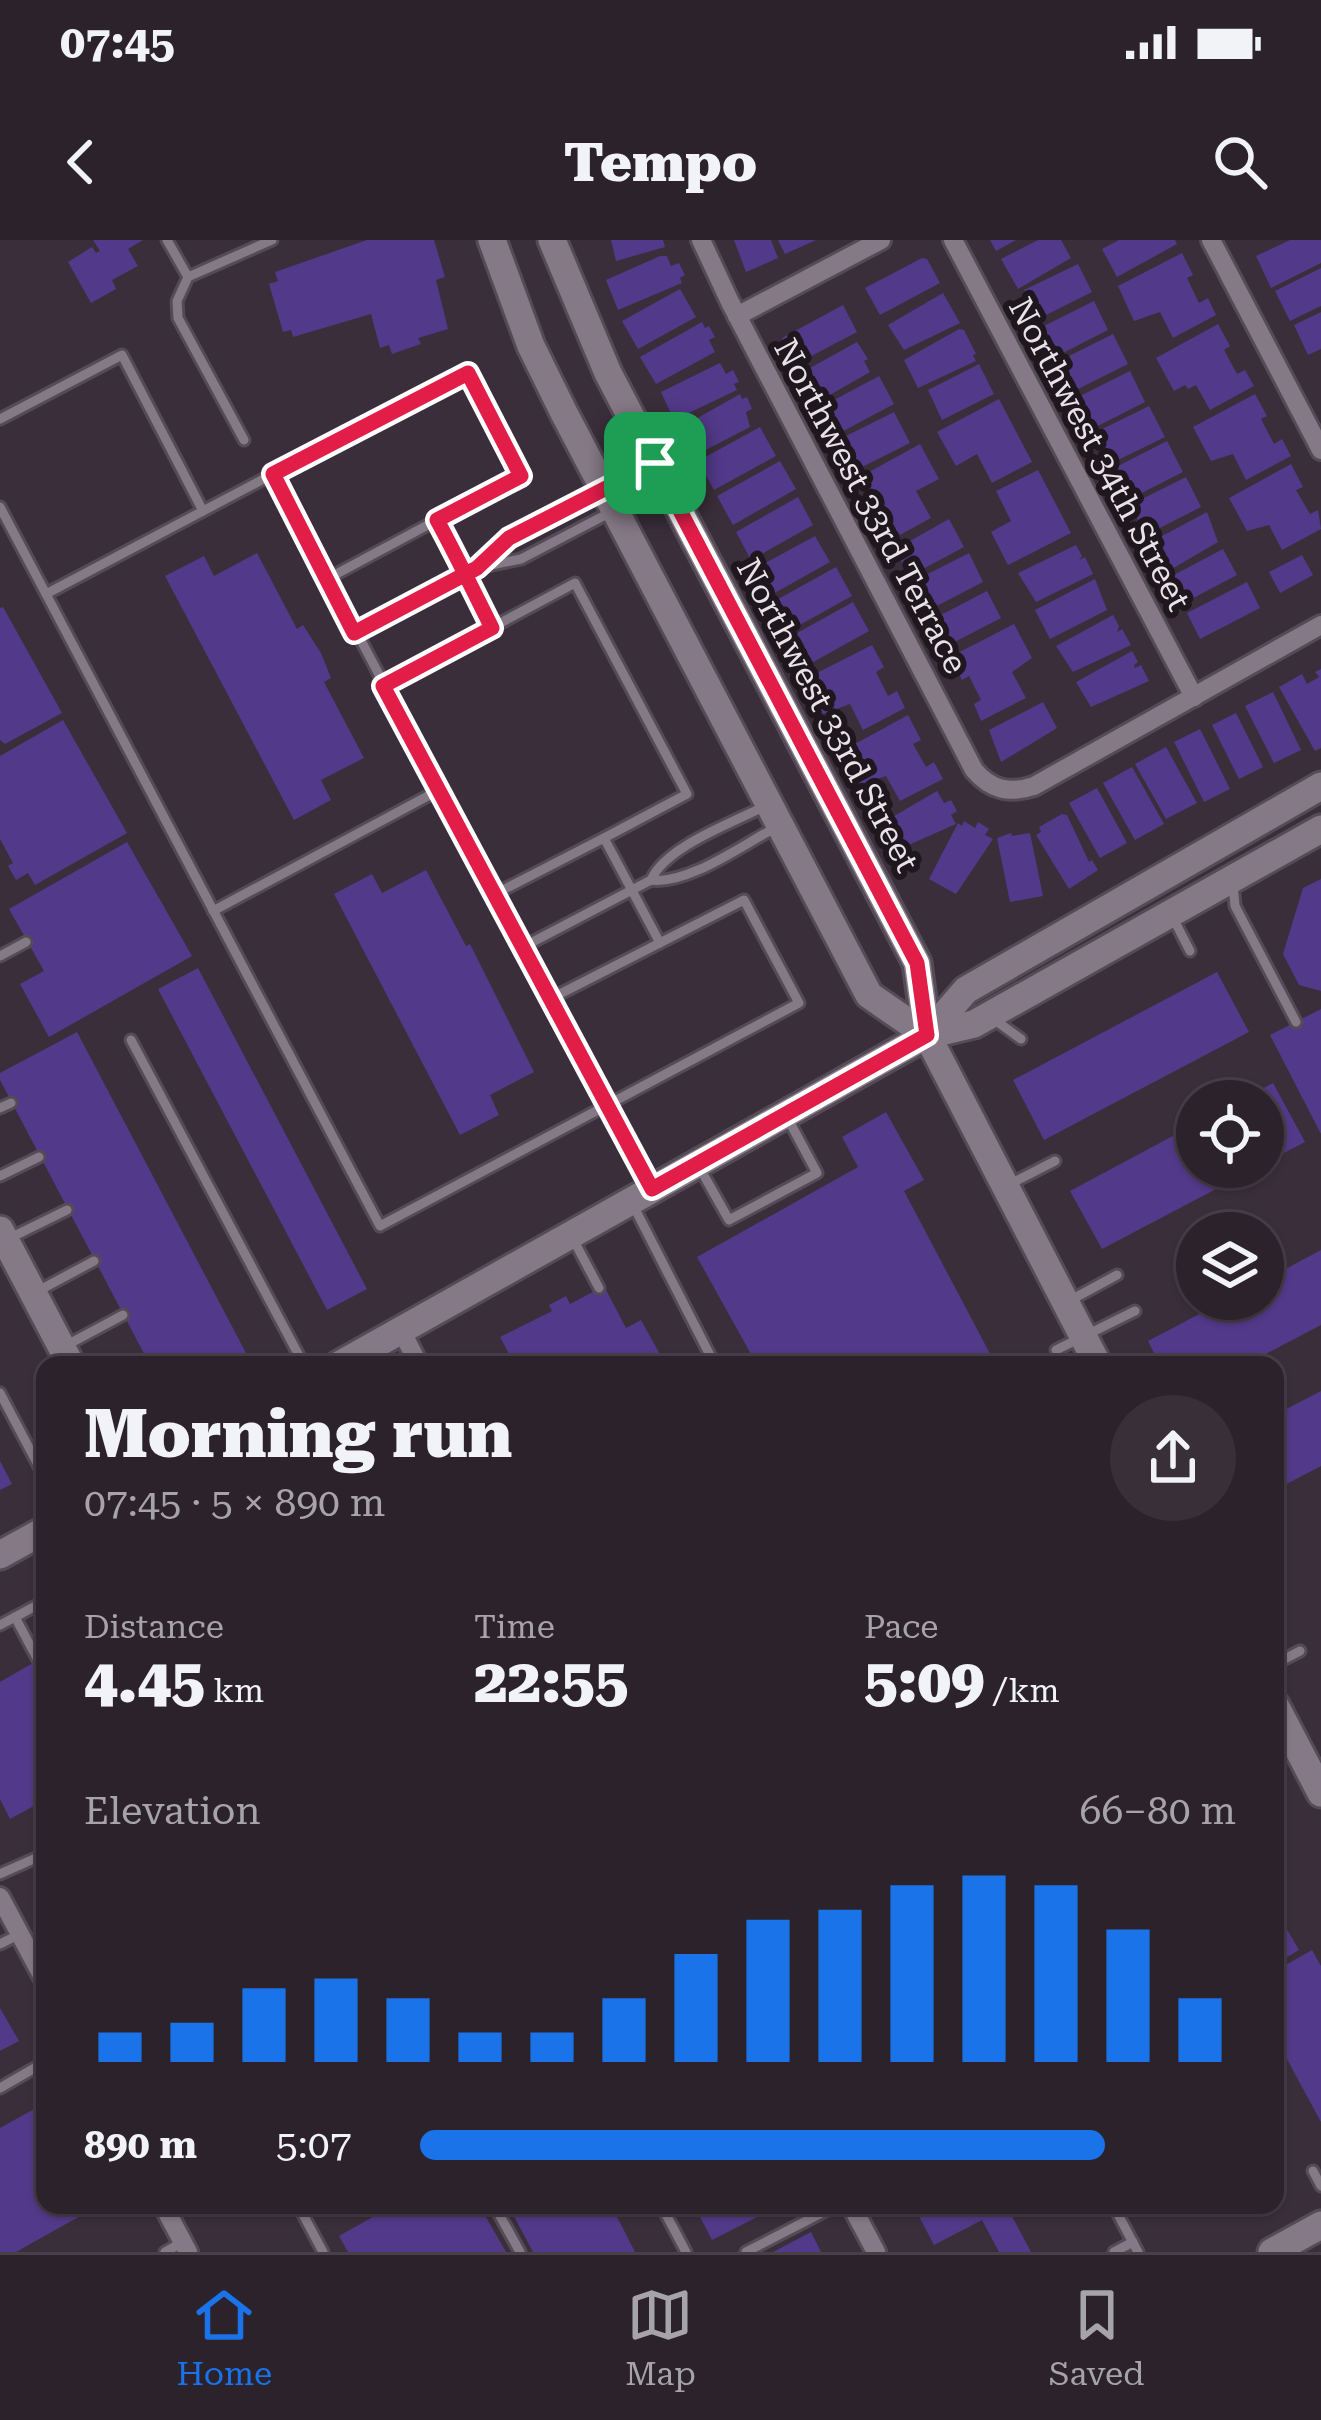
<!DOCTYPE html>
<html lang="en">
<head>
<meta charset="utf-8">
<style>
  body { margin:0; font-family:"Roboto Serif",serif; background:#382f38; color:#f1f3f6; height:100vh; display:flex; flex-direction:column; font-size:45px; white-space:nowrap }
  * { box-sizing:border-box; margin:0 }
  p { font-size:39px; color:#a6a4a9 }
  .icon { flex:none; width:66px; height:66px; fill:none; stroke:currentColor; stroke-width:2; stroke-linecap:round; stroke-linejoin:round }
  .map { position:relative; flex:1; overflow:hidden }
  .panel { position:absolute; left:36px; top:1116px; width:1248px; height:858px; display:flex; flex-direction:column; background:#2c222c; border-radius:24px; box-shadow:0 3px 9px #0004,0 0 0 3px #483f48 }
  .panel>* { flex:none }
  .controls { position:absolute; left:1176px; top:840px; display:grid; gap:24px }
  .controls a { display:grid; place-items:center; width:108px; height:108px; border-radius:50%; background:#2c222c; box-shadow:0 3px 9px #0004,0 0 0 3px #483f48; font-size:60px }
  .pin { position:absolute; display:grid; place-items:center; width:102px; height:102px; color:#fff; margin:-51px; border-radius:24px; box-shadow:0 6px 18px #0006 }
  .round { display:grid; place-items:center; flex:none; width:126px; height:126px; border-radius:63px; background:#382f38 }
  .headline { display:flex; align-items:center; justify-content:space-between; height:204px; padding:0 48px }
  h1 { font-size:66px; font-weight:800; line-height:90px }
  .metrics { display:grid; grid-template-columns:repeat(3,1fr); gap:18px; height:204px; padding:12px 48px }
  .metrics div { display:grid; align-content:center }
  .metrics b { font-size:60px; font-weight:800 }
  .metrics small { font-size:33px; font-weight:400 }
  .metrics p { font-size:33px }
  .chart { height:336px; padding:24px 48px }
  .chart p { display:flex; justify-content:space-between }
  .chart svg { width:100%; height:216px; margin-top:12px; stroke:#1a73e8; stroke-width:6 }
  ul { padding:0 48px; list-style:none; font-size:39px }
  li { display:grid; grid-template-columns:192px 144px 1fr; align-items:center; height:90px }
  li i { height:30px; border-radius:15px; background:#1a73e8 }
  .status { display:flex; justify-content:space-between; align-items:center; height:84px; padding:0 60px; background:#2c222c; direction:ltr }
  .status svg { height:33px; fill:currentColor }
  header { display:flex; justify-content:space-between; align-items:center; height:156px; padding:0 48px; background:#2c222c; font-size:54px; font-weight:800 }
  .tab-bar { display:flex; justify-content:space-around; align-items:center; height:168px; border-top:3px solid #483f48; background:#2c222c; font-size:33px; color:#a6a4a9 }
  .tab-bar a { display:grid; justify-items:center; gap:6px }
  .tab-bar .on { color:#1a73e8 }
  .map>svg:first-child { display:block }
  .building { fill:#533989 }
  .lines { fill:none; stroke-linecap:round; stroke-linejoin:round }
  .lane-casing { stroke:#554b55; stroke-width:15 }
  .street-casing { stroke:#554b55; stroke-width:24 }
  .secondary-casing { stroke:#554b55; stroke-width:33 }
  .lane { stroke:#867987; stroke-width:9 }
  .street { stroke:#867987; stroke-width:18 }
  .secondary { stroke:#867987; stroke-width:27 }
  .route-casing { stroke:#fff; stroke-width:24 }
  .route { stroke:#e11d48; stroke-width:15 }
  .labels { text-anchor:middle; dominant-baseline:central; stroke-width:12; stroke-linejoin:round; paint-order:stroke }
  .street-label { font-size:33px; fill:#e9e2e9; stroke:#1e181e }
</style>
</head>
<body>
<div class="status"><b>07:45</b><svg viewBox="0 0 49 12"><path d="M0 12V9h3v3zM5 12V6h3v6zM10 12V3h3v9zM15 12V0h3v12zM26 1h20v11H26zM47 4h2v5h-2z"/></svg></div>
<header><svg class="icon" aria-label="back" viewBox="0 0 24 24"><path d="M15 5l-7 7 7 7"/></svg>Tempo<svg class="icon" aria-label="search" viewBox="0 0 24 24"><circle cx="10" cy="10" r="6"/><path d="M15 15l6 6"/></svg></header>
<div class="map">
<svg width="1321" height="2012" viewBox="0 0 1321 2012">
  <rect width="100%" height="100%" fill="#3a2e3a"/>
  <g class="building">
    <path d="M93,0H143L128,9L138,26L112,40L116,49L91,63L68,22L92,7L96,13L100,11Z"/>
    <path d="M367,0H434L445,37L436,40L448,89L418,98L421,104L392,114L389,105L380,108L371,74L293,97L291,90L283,92L269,44L278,41L275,32Z"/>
    <path d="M611,0H663L665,7L616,21Z"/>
    <path d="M734,0H771L778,18L746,32Z"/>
    <path d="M778,0H816L785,14Z"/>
    <path d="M990,0H1016L996,11Z"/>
    <path d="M1038,0H1061L1071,18L1018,49L1001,19Z"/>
    <path d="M1119,0H1175L1177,4L1117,37L1102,9Z"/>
    <path d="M1290,0H1321V23L1271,48L1256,16Z"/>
    <path d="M1182,13L1193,35L1187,38L1199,63L1208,58L1216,75L1173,98L1160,72L1134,81L1118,46Z"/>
    <path d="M660,16H667L671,26L679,23L685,35L680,38L682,43L618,70L606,40Z"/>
    <path d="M922,18L927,19L940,43L880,75L865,48Z"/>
    <path d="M1078,24L1092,52L1038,79L1024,50Z"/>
    <path d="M1321,28V66L1290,81L1275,51Z"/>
    <path d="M680,49L696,77L638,109L622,81Z"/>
    <path d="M943,53L960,83L904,110L888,85Z"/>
    <path d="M1094,61L1108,90L1055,117L1040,88Z"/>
    <path d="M843,65L857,92L796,124L782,98Z"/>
    <path d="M1321,72V109L1308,115L1294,85Z"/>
    <path d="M702,82L705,88L709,86L715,97L709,100L715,112L656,144L640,117Z"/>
    <path d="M1218,84L1230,106L1224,110L1237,134L1245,130L1254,146L1210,170L1196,145L1188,149L1185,145L1174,151L1156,118Z"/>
    <path d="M959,89L964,90L976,114L973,115L976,121L918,148L904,120Z"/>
    <path d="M1113,94L1128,124L1068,154L1053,124Z"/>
    <path d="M857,102L868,119L864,121L870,132L814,164L801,133Z"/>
    <path d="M720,123L726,134L733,130L739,142L734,144L737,150L674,180L661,152Z"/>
    <path d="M979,124L994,154L942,180L928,150Z"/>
    <path d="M1130,131L1145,162L1090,190L1074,159Z"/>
    <path d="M879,136L894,164L834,196L819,168Z"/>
    <path d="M740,154L742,159L747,157L752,169L746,172L750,187L696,215L678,189Z"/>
    <path d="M1255,154L1267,176L1261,179L1274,204L1282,199L1291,216L1246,240L1233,214L1211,221L1193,187Z"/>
    <path d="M999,159L1032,222L992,243L977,214L956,226L937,192Z"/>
    <path d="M1149,166L1165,197L1108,225L1092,194Z"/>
    <path d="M894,172L910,203L854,231L838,200Z"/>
    <path d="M760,187L776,216L714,250L698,221Z"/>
    <path d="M1167,201L1183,232L1128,260L1112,229Z"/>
    <path d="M920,204L939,239L916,251L931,278L889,301L881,285L884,283L860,237Z"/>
    <path d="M780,221L796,249L733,285L717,256Z"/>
    <path d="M1291,224L1303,247L1296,250L1310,274L1318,270L1321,289L1282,310L1269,285L1247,291L1229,258Z"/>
    <path d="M1038,230L1071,293L1008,325L991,292L1011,281L996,251Z"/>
    <path d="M1186,237L1201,267L1146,295L1130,265Z"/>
    <path d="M798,257L813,285L751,320L736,292Z"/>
    <path d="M1207,272L1218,302L1165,333L1149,303Z"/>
    <path d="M949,279L964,307L910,336L901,321L907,317L901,306Z"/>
    <path d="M815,296L830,322L771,355L756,328Z"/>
    <path d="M1076,305L1082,316L1079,320L1085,317L1093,334L1036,362L1018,333Z"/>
    <path d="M1223,309L1237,335L1182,364L1172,336Z"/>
    <path d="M257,313L297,389L303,385L321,413L331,438L324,442L364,518L321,540L331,560L294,580L165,336L204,316L214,336Z"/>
    <path d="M969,313L983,342L929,370L914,341Z"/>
    <path d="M1302,315L1313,335L1280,353L1269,332Z"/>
    <path d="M836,327L852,356L789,391L773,362Z"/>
    <path d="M1095,339L1107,370L1050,399L1035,370Z"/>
    <path d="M1247,342L1260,368L1200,399L1187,373Z"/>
    <path d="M987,351L1001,378L947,406L933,379Z"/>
    <path d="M853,362L869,391L806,426L790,397Z"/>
    <path d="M3,367L62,473L5,504L0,500V368Z"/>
    <path d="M1113,375L1119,386L1117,392L1122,389L1131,405L1073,432L1056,406Z"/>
    <path d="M1014,384L1032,418L1012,432L1026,458L981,481L974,464L981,460L969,436L962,440L950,417Z"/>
    <path d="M872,405L884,427L876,432L888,456L897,451L905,468L863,490L850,464L823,474L807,438Z"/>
    <path d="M1132,411L1138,422L1134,425L1135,428L1141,425L1149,441L1091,467L1076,442Z"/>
    <path d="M1321,429V508L1315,511L1279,447L1302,434L1307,444L1319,437L1315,432Z"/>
    <path d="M1273,452L1301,510L1274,523L1245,466Z"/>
    <path d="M1043,462L1057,488L1001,522L989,490Z"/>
    <path d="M1236,473L1263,527L1239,539L1212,485Z"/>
    <path d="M908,475L921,500L913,504L926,527L934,522L943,539L900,561L886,536L861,545L844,510Z"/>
    <path d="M63,480L127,593L35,645L28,633L16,640L8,626L13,623L0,599V516Z"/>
    <path d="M1200,489L1230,549L1204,562L1174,502Z"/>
    <path d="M1166,507L1197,563L1166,579L1135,524Z"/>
    <path d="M1132,527L1164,584L1135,600L1103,543Z"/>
    <path d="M1097,548L1127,603L1100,618L1069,563Z"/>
    <path d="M937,551L944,563L951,560L957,571L951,575L956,584L904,607L898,597L892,600L882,583Z"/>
    <path d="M1062,574L1067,575L1089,622L1092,620L1098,630L1069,649L1036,595L1041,592L1039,587Z"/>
    <path d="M964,581L975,588L978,582L989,589L985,595L993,599L956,654L929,639L958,583L962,586Z"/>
    <path d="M1011,593L1012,596L1030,593L1043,656L1010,662L997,598Z"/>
    <path d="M127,602L192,716L49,797L20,744L44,731L9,669Z"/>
    <path d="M426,630L466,706L470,704L534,832L490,855L499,875L460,895L334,654L372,634L382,653Z"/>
    <path d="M1321,639V751L1299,745L1283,714L1303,648Z"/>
    <path d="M198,728L367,1049L327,1070L158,749Z"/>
    <path d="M1217,732L1249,792L1044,900L1013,840Z"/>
    <path d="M1321,769V894L1270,795Z"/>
    <path d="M77,792L246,1113L223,1125H150L0,840V833Z"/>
    <path d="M1273,843L1305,902L1263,924V861H1239Z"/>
    <path d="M886,872L924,940L904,951L996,1125H757L697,1017L858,927L842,897Z"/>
    <path d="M1197,883V927H1258L1102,1009L1070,951Z"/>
    <path d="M1321,1010V1085L1245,1125H1160L1148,1101L1228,1059H1263V1041Z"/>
    <path d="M604,1046L626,1088L641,1080L661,1116L644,1125H515L500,1097L552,1071L549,1065L566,1056L570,1064Z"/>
    <path d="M1321,1151V1226L1275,1250V1175Z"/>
    <path d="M0,1221L12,1244L0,1250Z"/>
    <path d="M45,1416V1560L10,1579L0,1559V1442Z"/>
    <path d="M1275,1669L1299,1710L1275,1724Z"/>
    <path d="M1312,1710L1321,1726V1882L1275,1797V1731Z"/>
    <path d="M0,1768L19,1801L0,1811Z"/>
    <path d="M45,1863V1965H100L16,2012H0V1888Z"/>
    <path d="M394,1965H479L506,2012H348L339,1996Z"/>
    <path d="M508,1965H611L635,2012H533Z"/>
    <path d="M694,1965H781L712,2000Z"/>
    <path d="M913,1965H1006L1031,2012H999L982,1980L934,2005Z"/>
    <path d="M811,1992L821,2012H773Z"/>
  </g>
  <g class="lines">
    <g class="lane-casing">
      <g id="lane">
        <path d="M167,0L188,37"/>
        <path d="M0,179L122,115L203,271"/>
        <path d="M244,200L178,78L177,61L188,37L272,0"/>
        <path d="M273,234L468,133L521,235L437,280L492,388"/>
        <path d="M0,267L46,354L273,234L649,945"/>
        <path d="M477,328L509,298L650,225"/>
        <path d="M327,339L437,280"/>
        <path d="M46,354L380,986L799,763L744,660L550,759"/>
        <path d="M354,393L477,328L521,319L661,246"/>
        <path d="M383,446L575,343L687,554L604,598L660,703"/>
        <path d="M651,640C666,606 733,583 765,566"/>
        <path d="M1233,644L1235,666L1296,782"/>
        <path d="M495,654L604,598"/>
        <path d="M213,671L439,550"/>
        <path d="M1173,678L1190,711"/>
        <path d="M523,707L651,640C688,645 742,605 775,588"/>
        <path d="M0,716L26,702"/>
        <path d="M991,777L1021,799"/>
        <path d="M131,800L304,1125"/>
        <path d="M0,868L11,863"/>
        <path d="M698,925L729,980L817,933L788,879"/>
        <path d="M0,936L39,917"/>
        <path d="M1010,944L1055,921"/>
        <path d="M633,965L715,1125"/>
        <path d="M10,998L67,970"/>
        <path d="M573,999L599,1048"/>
        <path d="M38,1051L94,1021"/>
        <path d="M1069,1061L1117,1035"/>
        <path d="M67,1105L123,1075"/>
        <path d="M1056,1110L1135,1071"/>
        <path d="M484,1123L485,1125"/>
        <path d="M0,1153L45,1238"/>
        <path d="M15,1377L38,1420"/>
        <path d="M0,1385L45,1361"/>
        <path d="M1275,1424L1300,1411"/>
        <path d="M40,1563L45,1573"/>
        <path d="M0,1634L45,1614"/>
        <path d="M0,1704L20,1694"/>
        <path d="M0,1848L45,1822"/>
        <path d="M1313,1931L1321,1946"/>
        <path d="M298,1965L323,2012"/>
        <path d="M494,1965L520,2012"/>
        <path d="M661,1965L686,2012"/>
        <path d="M1113,1965L1138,2012"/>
        <path d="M165,2012L183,2002"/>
        <path d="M746,2012L837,1965"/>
        <path d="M1114,2012L1133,2002"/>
      </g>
    </g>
    <g class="street-casing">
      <g id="street">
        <path d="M701,0L730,62L974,530C991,550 1009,554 1034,546L1321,385"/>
        <path d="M953,0L1194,457"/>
        <path d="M1211,0L1321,210"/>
        <path d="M737,76L881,0"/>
        <path d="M401,1090L419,1125"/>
        <path d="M0,1657L45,1741"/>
        <path d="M163,1965L188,2012"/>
        <path d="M851,1965L876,2012"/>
      </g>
    </g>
    <g class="secondary-casing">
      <g id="secondary">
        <path d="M492,0L531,106L564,173L869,755L927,795"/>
        <path d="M552,0L608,133L917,723L927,795L1098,1125"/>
        <path d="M927,795L966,750L1321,546"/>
        <path d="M0,990L71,1125"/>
        <path d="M339,1125L927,795L974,784L1321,589"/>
        <path d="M0,1315L45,1290"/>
        <path d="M1275,1465L1321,1553"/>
        <path d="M1272,2012L1321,1985"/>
      </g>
    </g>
    <use href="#lane" class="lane"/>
    <use href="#street" class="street"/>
    <use href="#secondary" class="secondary"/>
  </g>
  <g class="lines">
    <g class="route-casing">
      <path id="route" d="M655,223L509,298L477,328L354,393L273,234L468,133L521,236L437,280C456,315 474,352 492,388L383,446L652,949L927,795L917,723L655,223"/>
    </g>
    <use href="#route" class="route"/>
  </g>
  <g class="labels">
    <g class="street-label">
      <text transform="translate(1100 214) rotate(62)">Northwest 34th Street</text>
      <text transform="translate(871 266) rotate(62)">Northwest 33rd Terrace</text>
      <text transform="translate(828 475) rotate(62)">Northwest 33rd Street</text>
    </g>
  </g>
</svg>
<div class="controls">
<a><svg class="icon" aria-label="locate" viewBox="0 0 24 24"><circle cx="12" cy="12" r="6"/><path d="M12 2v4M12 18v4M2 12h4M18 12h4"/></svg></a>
<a><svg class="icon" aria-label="layers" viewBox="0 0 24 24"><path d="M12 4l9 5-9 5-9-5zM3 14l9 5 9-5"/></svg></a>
</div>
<div class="pin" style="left:655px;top:223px;background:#1e9e55"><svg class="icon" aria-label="arrive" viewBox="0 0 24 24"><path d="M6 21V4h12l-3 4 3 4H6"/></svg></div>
<section class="panel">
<div class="headline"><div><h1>Morning run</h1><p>07:45 · 5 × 890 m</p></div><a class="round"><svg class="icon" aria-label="share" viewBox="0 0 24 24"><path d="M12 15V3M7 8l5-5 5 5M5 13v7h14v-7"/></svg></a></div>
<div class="metrics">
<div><p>Distance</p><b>4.45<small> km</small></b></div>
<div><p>Time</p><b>22:55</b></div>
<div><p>Pace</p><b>5:09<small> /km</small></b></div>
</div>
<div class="chart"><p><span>Elevation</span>66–80 m</p>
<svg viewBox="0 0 160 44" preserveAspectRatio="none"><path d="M5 44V38M15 44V36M25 44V29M35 44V27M45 44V31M55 44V38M65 44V38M75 44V31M85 44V22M95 44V15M105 44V13M115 44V8M125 44V6M135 44V8M145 44V17M155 44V31"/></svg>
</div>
<ul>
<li><b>890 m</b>5:07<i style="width:84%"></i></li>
</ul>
</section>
</div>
<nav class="tab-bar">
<a class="on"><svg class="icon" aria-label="home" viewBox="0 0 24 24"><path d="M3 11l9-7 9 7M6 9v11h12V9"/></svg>Home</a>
<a><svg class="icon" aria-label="map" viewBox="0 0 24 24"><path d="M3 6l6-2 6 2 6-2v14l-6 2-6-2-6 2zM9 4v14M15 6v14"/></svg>Map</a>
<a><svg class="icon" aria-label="saved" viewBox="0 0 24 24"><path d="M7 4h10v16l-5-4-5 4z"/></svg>Saved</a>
</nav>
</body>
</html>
